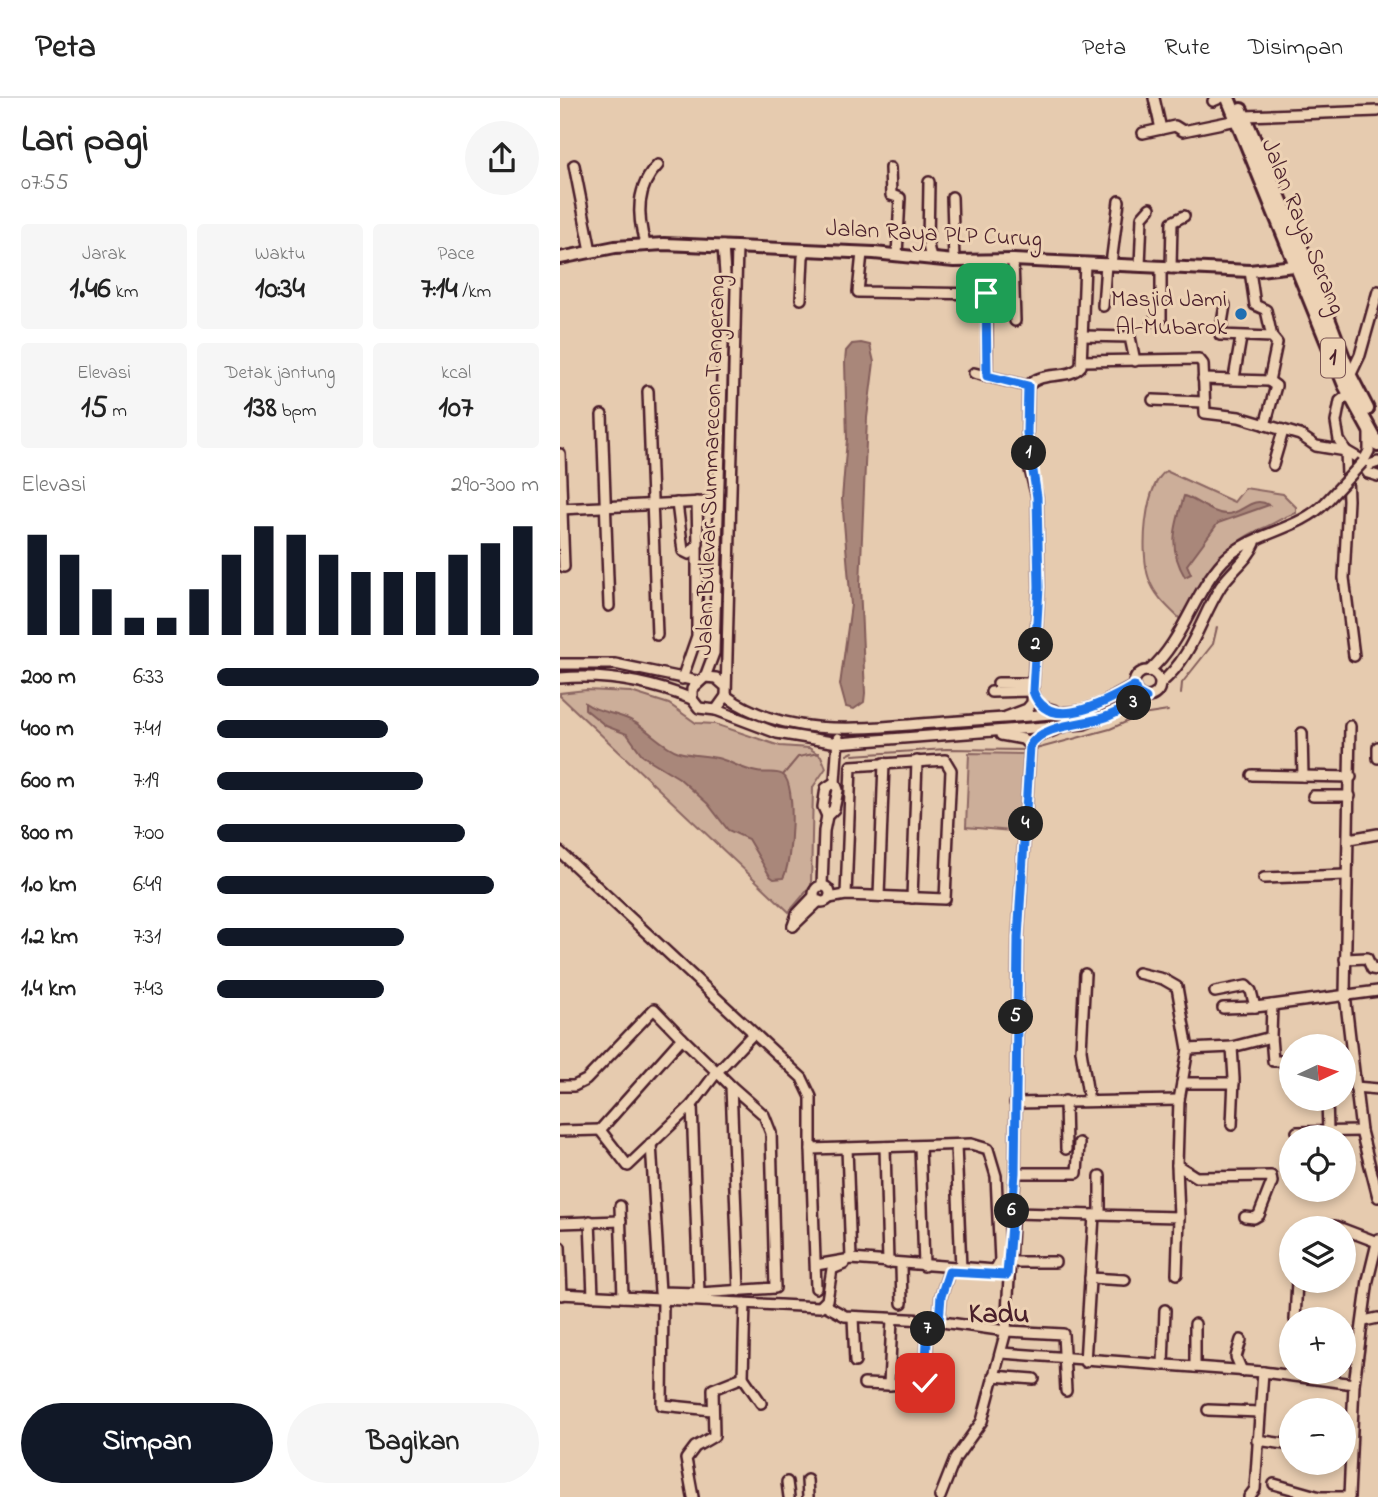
<!DOCTYPE html>
<html lang="id">
<head>
<meta charset="utf-8">
<style>
  body { margin:0; font-family:"Indie Flower",sans-serif; background:#f6f6f6; color:#222; height:100vh; display:flex; flex-direction:column; font-size:26px; white-space:nowrap }
  * { box-sizing:border-box; margin:0 }
  p { font-size:23px; color:#767676 }
  .icon { flex:none; width:38px; height:38px; fill:none; stroke:currentColor; stroke-width:2; stroke-linecap:round; stroke-linejoin:round }
  .map { position:relative; flex:1; overflow:hidden }
  .drawer { display:flex; flex-direction:column; background:#fff; width:560px }
  .drawer>* { flex:none }
  .needle { width:46px; rotate:86deg }
  .buttons { position:absolute; left:719px; top:936px; display:grid; gap:14px }
  .buttons a { display:grid; place-items:center; width:77px; height:77px; border-radius:50%; background:#fff; box-shadow:0 4px 10px #0003; font-size:35px }
  .pin { position:absolute; display:grid; place-items:center; width:60px; height:60px; color:#fff; margin:-30px; border-radius:14px; box-shadow:0 4px 10px #0006 }
  .km { position:absolute; width:35px; height:35px; margin:-18px; border-radius:50%; background:#222; color:#fff; font-size:19px; line-height:35px; text-align:center }
  .round { display:grid; place-items:center; flex:none; width:74px; height:74px; border-radius:37px; background:#f6f6f6 }
  .head { display:flex; align-items:center; justify-content:space-between; height:119px; padding:0 21px }
  h1 { font-size:38px; font-weight:700; line-height:52px }
  .figures { display:grid; grid-template-columns:repeat(3,1fr); gap:10px; height:119px; padding:7px 21px }
  .figures div { display:grid; align-content:center; border-radius:7px; background:#f6f6f6; text-align:center }
  .figures b { font-size:30px; font-weight:700 }
  .figures small { font-size:19px; font-weight:400 }
  .figures p { font-size:19px }
  .chart { height:196px; padding:14px 21px }
  .chart p { display:flex; justify-content:space-between }
  .chart svg { width:100%; height:126px; margin-top:7px; stroke:#111827; stroke-width:6 }
  .button { display:flex; gap:14px; margin-top:auto; padding:14px 21px }
  .button a { flex:1; height:80px; border-radius:42px; background:#111827; color:#fff; font-size:28px; font-weight:700; line-height:80px; text-align:center }
  .button a+a { background:#f6f6f6; color:#222 }
  ul { padding:0 21px; list-style:none; font-size:23px }
  li { display:grid; grid-template-columns:112px 84px 1fr; align-items:center; height:52px }
  li i { height:18px; border-radius:9px; background:#111827 }
  header { display:flex; align-items:center; gap:42px; box-sizing:border-box; height:98px; padding:0 35px; background:#fff; border-bottom:2px solid #e0e0e0 }
  header strong { font-size:33px }
  nav { display:flex; gap:38px; margin-inline-start:auto; font-size:24px }
  main { display:flex; flex:1; min-height:0 }
  .map>svg:first-child { display:block }
  .green { fill:#ccae99; stroke:#8b6662; stroke-width:2 }
  .water { fill:#a9877a; stroke:#835d5a; stroke-width:2 }
  .lines { fill:none; stroke-linecap:round; stroke-linejoin:round }
  .stream { stroke:#835d5a; stroke-width:2 }
  .minor-casing { stroke:#4a1f2b; stroke-width:14 }
  .major-casing { stroke:#4a1f2b; stroke-width:16 }
  .highway-casing { stroke:#4a1f2b; stroke-width:18 }
  .minor { stroke:#edd2b4; stroke-width:9 }
  .major { stroke:#edd2b4; stroke-width:10 }
  .highway { stroke:#edd2b4; stroke-width:12 }
  .minor-bridge-casing { stroke:#4a1f2b; stroke-width:14; stroke-linecap:butt }
  .minor-bridge { stroke:#edd2b4; stroke-width:9 }
  .route-casing { stroke:#fff; stroke-width:14 }
  .route { stroke:#1a73e8; stroke-width:9 }
  .poi-dot { fill:#1f6fb2; stroke:#edd2b4; stroke-width:2.5 }
  .labels { text-anchor:middle; dominant-baseline:central; stroke-width:6; stroke-linejoin:round; paint-order:stroke }
  .shield { fill:#edd2b4; stroke:#7b5554; stroke-width:2 }
  .shield-label { font-size:23px; font-weight:bold; fill:#4a1f2b }
  .street-label { font-size:24px; fill:#4a1f2b; stroke:#edd2b4 }
  .poi-label { font-size:24px; fill:#4a1f2b; stroke:#edd2b4; text-anchor:end }
  .quarter-label { font-size:28px; font-weight:bold; fill:#4a1f2b; stroke:#edd2b4 }
</style>
</head>
<body>
<header>
<strong>Peta</strong>
<nav><a>Peta</a><a>Rute</a><a>Disimpan</a></nav>
</header>
<main>
<section class="drawer">
<div class="head"><div><h1>Lari pagi</h1><p>07:55</p></div><a class="round"><svg class="icon" aria-label="share" viewBox="0 0 24 24"><path d="M12 15V3M7 8l5-5 5 5M5 13v7h14v-7"/></svg></a></div>
<div class="figures">
<div><p>Jarak</p><b>1.46<small> km</small></b></div>
<div><p>Waktu</p><b>10:34</b></div>
<div><p>Pace</p><b>7:14<small> /km</small></b></div>
</div>
<div class="figures">
<div><p>Elevasi</p><b>15<small> m</small></b></div>
<div><p>Detak jantung</p><b>138<small> bpm</small></b></div>
<div><p>kcal</p><b>107</b></div>
</div>
<div class="chart"><p><span>Elevasi</span>290–300 m</p>
<svg viewBox="0 0 160 44" preserveAspectRatio="none"><path d="M5 44V9M15 44V16M25 44V28M35 44V38M45 44V38M55 44V28M65 44V16M75 44V6M85 44V9M95 44V16M105 44V22M115 44V22M125 44V22M135 44V16M145 44V12M155 44V6"/></svg>
</div>
<ul>
<li><b>200 m</b>6:33<i style="width:100%"></i></li>
<li><b>400 m</b>7:41<i style="width:53%"></i></li>
<li><b>600 m</b>7:19<i style="width:64%"></i></li>
<li><b>800 m</b>7:00<i style="width:77%"></i></li>
<li><b>1.0 km</b>6:49<i style="width:86%"></i></li>
<li><b>1.2 km</b>7:31<i style="width:58%"></i></li>
<li><b>1.4 km</b>7:43<i style="width:52%"></i></li>
</ul>
<div class="button"><a>Simpan</a><a>Bagikan</a></div>
</section>
<div class="map">
<svg width="818" height="1399" viewBox="0 0 818 1399">
  <rect width="100%" height="100%" fill="#e6cbaf"/>
  <filter id="ink" filterUnits="userSpaceOnUse"><feTurbulence type="fractalNoise" baseFrequency=".0143" numOctaves="2"/><feDisplacementMap in="SourceGraphic" scale="14" xChannelSelector="R" yChannelSelector="G"/><feConvolveMatrix kernelMatrix="1 2 1 2 8 2 1 2 1" color-interpolation-filters="sRGB"/></filter>
  <g filter="url(#ink)">
    <g class="green">
      <path d="M606,373L674,404L685,390L723,396L736,409V415C722,419 714,426 701,431C657,450 643,483 623,524C610,511 595,499 589,481C580,456 584,388 606,373Z"/>
      <path d="M26,592L71,594L109,606L136,625L155,626L220,648L249,650L261,658L266,670L253,689L251,788L229,814L0,598V595Z"/>
      <path d="M409,655L467,656L463,734L406,729Z"/>
    </g>
    <g class="water">
      <path d="M301,245L310,247L314,264L307,320L300,487L305,595L304,604L294,611L286,609L280,587L291,507L282,401L287,341L285,264L286,253L292,246Z"/>
      <path d="M624,398C637,402 654,417 667,416C683,416 691,397 709,407L658,425L627,467L631,476L625,479C608,450 614,431 624,398Z"/>
      <path d="M25,605C40,616 58,614 74,624C89,632 103,649 119,654C133,658 148,657 161,661C173,665 184,672 197,674C205,676 215,672 223,677C237,686 232,766 223,780L214,781L210,778L188,741L168,732L148,706L119,680L83,658L67,636L46,628L25,611Z"/>
    </g>
    <g class="lines">
      <g class="stream">
        <path d="M621,596L622,585L653,546L657,529"/>
        <path d="M476,651L550,631L582,617L608,613"/>
        <path d="M287,657L293,654"/>
        <path d="M293,657L386,651L466,652"/>
        <path d="M223,677L238,659L259,655"/>
      </g>
      <g class="minor-casing">
        <g id="minor">
          <path d="M594,0L601,31"/>
          <path d="M653,3L660,0"/>
          <path d="M685,18L818,13"/>
          <path d="M583,35L615,28L623,33L677,22"/>
          <path d="M14,67L31,153"/>
          <path d="M330,70L331,97L340,100L337,157"/>
          <path d="M369,84L368,147L371,161"/>
          <path d="M392,99L394,163"/>
          <path d="M85,146C77,117 76,89 98,67"/>
          <path d="M302,155L298,194L427,196V278"/>
          <path d="M453,162L455,223"/>
          <path d="M551,166L559,103"/>
          <path d="M580,168L582,119L590,110"/>
          <path d="M611,170L612,124L624,118"/>
          <path d="M690,173L695,207L706,212L712,239L717,245L709,283L716,288L705,327"/>
          <path d="M241,201L243,159L246,152"/>
          <path d="M665,207L660,237L712,239"/>
          <path d="M543,208L546,166"/>
          <path d="M592,223L601,221V169"/>
          <path d="M523,238L570,239L575,263"/>
          <path d="M523,263L639,261L643,266L645,315L679,319L740,337L756,348L786,353L798,360L808,375L818,378"/>
          <path d="M414,275L468,288"/>
          <path d="M790,278L800,257L818,193"/>
          <path d="M674,280L681,240"/>
          <path d="M643,281L709,283"/>
          <path d="M88,293L97,537"/>
          <path d="M789,296L780,303L776,324L779,342L786,353L788,402L784,480L794,558"/>
          <path d="M593,302L643,304"/>
          <path d="M42,317L49,508"/>
          <path d="M0,356L4,469"/>
          <path d="M803,364L809,353V335"/>
          <path d="M713,367L723,333"/>
          <path d="M807,368L818,364"/>
          <path d="M117,405L123,453L129,456L138,446L137,404"/>
          <path d="M0,411L144,404"/>
          <path d="M0,566H55L137,583"/>
          <circle cx="587" cy="586" r="13"/>
          <path d="M589,573C624,542 633,495 664,462C692,434 739,433 766,404"/>
          <path d="M145,579L154,555L165,176L163,148"/>
          <path d="M0,580C46,576 90,584 132,601"/>
          <path d="M122,581L137,538V450"/>
          <path d="M438,585H473"/>
          <path d="M601,585C633,558 640,521 661,488C672,472 688,462 695,445"/>
          <path d="M164,587L156,580L145,579L132,591V601L139,610L156,612L166,598L177,149"/>
          <path d="M431,594L473,593"/>
          <path d="M473,595L480,608L496,613"/>
          <path d="M166,598C230,644 314,629 386,624C431,621 476,618 521,613L541,606L574,588"/>
          <path d="M156,612L217,635L278,645L524,626L586,600"/>
          <path d="M446,619L467,611L472,605L479,489L477,399L470,372L467,335L468,288C483,271 509,283 521,268L525,165"/>
          <path d="M790,628L785,897L801,1033L818,1099"/>
          <path d="M742,635L743,678"/>
          <path d="M441,637L463,641L470,648"/>
          <path d="M818,649V660"/>
          <path d="M692,677L791,679"/>
          <path d="M753,698H790"/>
          <path d="M267,718L263,709L266,690L275,684"/>
          <path d="M789,741L818,736"/>
          <path d="M0,754L242,980L251,999V1051L411,1046L428,1051L436,1078L440,1163L435,1172L291,1161L256,1167"/>
          <path d="M704,780L786,777"/>
          <path d="M262,788L264,733L267,718L274,711L278,692L275,684L278,640"/>
          <circle cx="262" cy="796" r="8"/>
          <path d="M319,798L324,665"/>
          <path d="M269,800L286,797L385,801L391,672L385,662L291,668L286,797"/>
          <path d="M352,800L357,663"/>
          <path d="M233,828L237,816L254,798"/>
          <path d="M233,828L259,803"/>
          <path d="M785,861L807,860L812,871L818,872"/>
          <path d="M578,875L603,881L617,889L628,951"/>
          <path d="M525,876L521,952L529,1003"/>
          <path d="M655,894L686,888L691,893L695,909L712,907"/>
          <path d="M663,910L695,909"/>
          <path d="M711,939L713,963H732"/>
          <path d="M672,949L674,981L672,1027"/>
          <path d="M622,985H674"/>
          <path d="M0,988H14L26,982L94,911L122,940"/>
          <path d="M795,989L818,991"/>
          <path d="M767,1001L768,1033"/>
          <path d="M505,1003L506,1051"/>
          <path d="M455,1005L619,1002"/>
          <path d="M132,1007L139,1195"/>
          <path d="M0,1033L40,1032"/>
          <path d="M737,1034L801,1033"/>
          <path d="M91,1045L100,1194L139,1195L215,1190L211,1035L204,1017L171,988"/>
          <path d="M396,1047L401,1171"/>
          <path d="M360,1048L364,1168"/>
          <path d="M325,1049L328,1165"/>
          <path d="M287,1050L291,1161"/>
          <path d="M251,1051L256,1190"/>
          <path d="M617,1067L619,1119"/>
          <path d="M455,1075H517L519,1045"/>
          <path d="M540,1078V1117"/>
          <path d="M60,1108L63,1199"/>
          <path d="M452,1115L619,1119L617,1176"/>
          <path d="M685,1119L694,1120L699,1117L712,1084L711,1078L636,1079L617,1067L619,1002L628,951L672,949L711,939L712,907L818,893"/>
          <path d="M30,1123L33,1198"/>
          <path d="M0,1125L61,1123"/>
          <path d="M751,1130L775,1128L817,1144"/>
          <path d="M0,1149L2,1197"/>
          <path d="M448,1164H495"/>
          <path d="M341,1169L342,1205"/>
          <path d="M530,1180L565,1182"/>
          <path d="M179,1193L171,988L157,974L132,1007L68,1068L40,1032L122,940L157,974L193,936"/>
          <path d="M0,1196L260,1209L267,1202L272,1171L284,1166"/>
          <path d="M103,1200L102,1307L152,1312"/>
          <path d="M185,1205L183,1279L201,1305"/>
          <path d="M265,1207L285,1218L368,1222L446,1233L503,1236L506,1293"/>
          <path d="M293,1219L295,1264"/>
          <path d="M332,1221L329,1287L365,1285"/>
          <path d="M735,1222L737,1183"/>
          <path d="M379,1223L381,1198L389,1174"/>
          <path d="M804,1223L818,1220"/>
          <path d="M681,1242L676,1259L682,1273"/>
          <path d="M442,1255L703,1274L794,1286"/>
          <path d="M525,1264L534,1117"/>
          <path d="M603,1267L605,1212"/>
          <path d="M635,1269V1226"/>
          <path d="M433,1278L474,1281"/>
          <path d="M304,1286L329,1287"/>
          <path d="M365,1290L368,1222"/>
          <path d="M648,1312L700,1314"/>
          <path d="M697,1342L732,1347"/>
          <path d="M247,1382L248,1399"/>
          <path d="M227,1384L229,1399"/>
          <path d="M714,1386L760,1399H789"/>
          <path d="M133,1399L126,1361L135,1349L154,1338L153,1291L183,1279"/>
          <path d="M380,1399L395,1361L422,1323L446,1233L455,1075L458,840L470,648L477,639L505,628"/>
          <path d="M689,1399L695,1391L703,1274"/>
          <path d="M789,1399L794,1286L808,1182L818,1141"/>
        </g>
      </g>
      <g class="major-casing">
        <path id="major" d="M0,160L55,149L104,146L314,155L394,163L453,162L690,173L743,167"/>
      </g>
      <g class="highway-casing">
        <g id="highway">
          <path d="M668,0L785,287L818,347"/>
          <path d="M681,12L740,147L790,278L807,311"/>
        </g>
      </g>
      <use href="#minor" class="minor"/>
      <use href="#major" class="major"/>
      <use href="#highway" class="highway"/>
      <g class="minor-bridge-casing">
        <path id="minor-bridge" d="M766,404L803,364"/>
      </g>
      <use href="#minor-bridge" class="minor-bridge"/>
    </g>
  </g>
  <g class="lines" filter="url(#ink)">
    <g class="route-casing">
      <path id="route" d="M365,1285L368,1222L379,1223L381,1198L389,1174L447,1177L455,1075L458,840L470,648C482,626 524,627 546,619C559,614 572,606 586,600L577,595L574,588C548,603 488,637 473,593L479,489L477,399L467,335L468,288L427,278L426,195"/>
    </g>
    <use href="#route" class="route"/>
  </g>
  <circle class="poi-dot" cx="681" cy="216" r="7"/>
  <g class="labels">
    <rect class="shield" x="761" y="240.5" width="24" height="39" rx="5"/>
    <g class="shield-label">
      <text x="773" y="260">1</text>
    </g>
    <g class="street-label">
      <text transform="translate(742 129) rotate(68)">Jalan Raya Serang</text>
      <text transform="translate(374 137) rotate(3)">Jalan Raya PLP Curug</text>
      <text transform="translate(152 367) rotate(-88)">Jalan Bulevar Summarecon Tangerang</text>
    </g>
    <g class="poi-label">
      <text x="667" y="202">Masjid Jami<tspan x="667" dy="28">Al-Mubarok</tspan></text>
    </g>
    <g class="quarter-label">
      <text x="439" y="1217">Kadu</text>
    </g>
  </g>
</svg>
<div class="buttons">
<a><svg class="needle" viewBox="-14 -14 28 28"><path d="M0-13l5 13h-10z" fill="#e53935"/><path d="M0 13l5-13h-10z" fill="#767676"/></svg></a>
<a><svg class="icon" aria-label="locate" viewBox="0 0 24 24"><circle cx="12" cy="12" r="6"/><path d="M12 2v4M12 18v4M2 12h4M18 12h4"/></svg></a>
<a><svg class="icon" aria-label="layers" viewBox="0 0 24 24"><path d="M12 4l9 5-9 5-9-5zM3 14l9 5 9-5"/></svg></a>
<a>+</a>
<a>−</a>
</div>
<div class="pin" style="left:426px;top:195px;background:#1e9e55"><svg class="icon" aria-label="arrive" viewBox="0 0 24 24"><path d="M6 21V4h12l-3 4 3 4H6"/></svg></div>
<div class="pin" style="left:365px;top:1285px;background:#d93025"><svg class="icon" aria-label="check" viewBox="0 0 24 24"><path d="M5 12l5 5 9-10"/></svg></div>
<b class="km" style="left:469px;top:355px">1</b>
<b class="km" style="left:476px;top:547px">2</b>
<b class="km" style="left:574px;top:605px">3</b>
<b class="km" style="left:466px;top:726px">4</b>
<b class="km" style="left:456px;top:919px">5</b>
<b class="km" style="left:452px;top:1113px">6</b>
<b class="km" style="left:368px;top:1231px">7</b>
</div>
</main>
</body>
</html>
